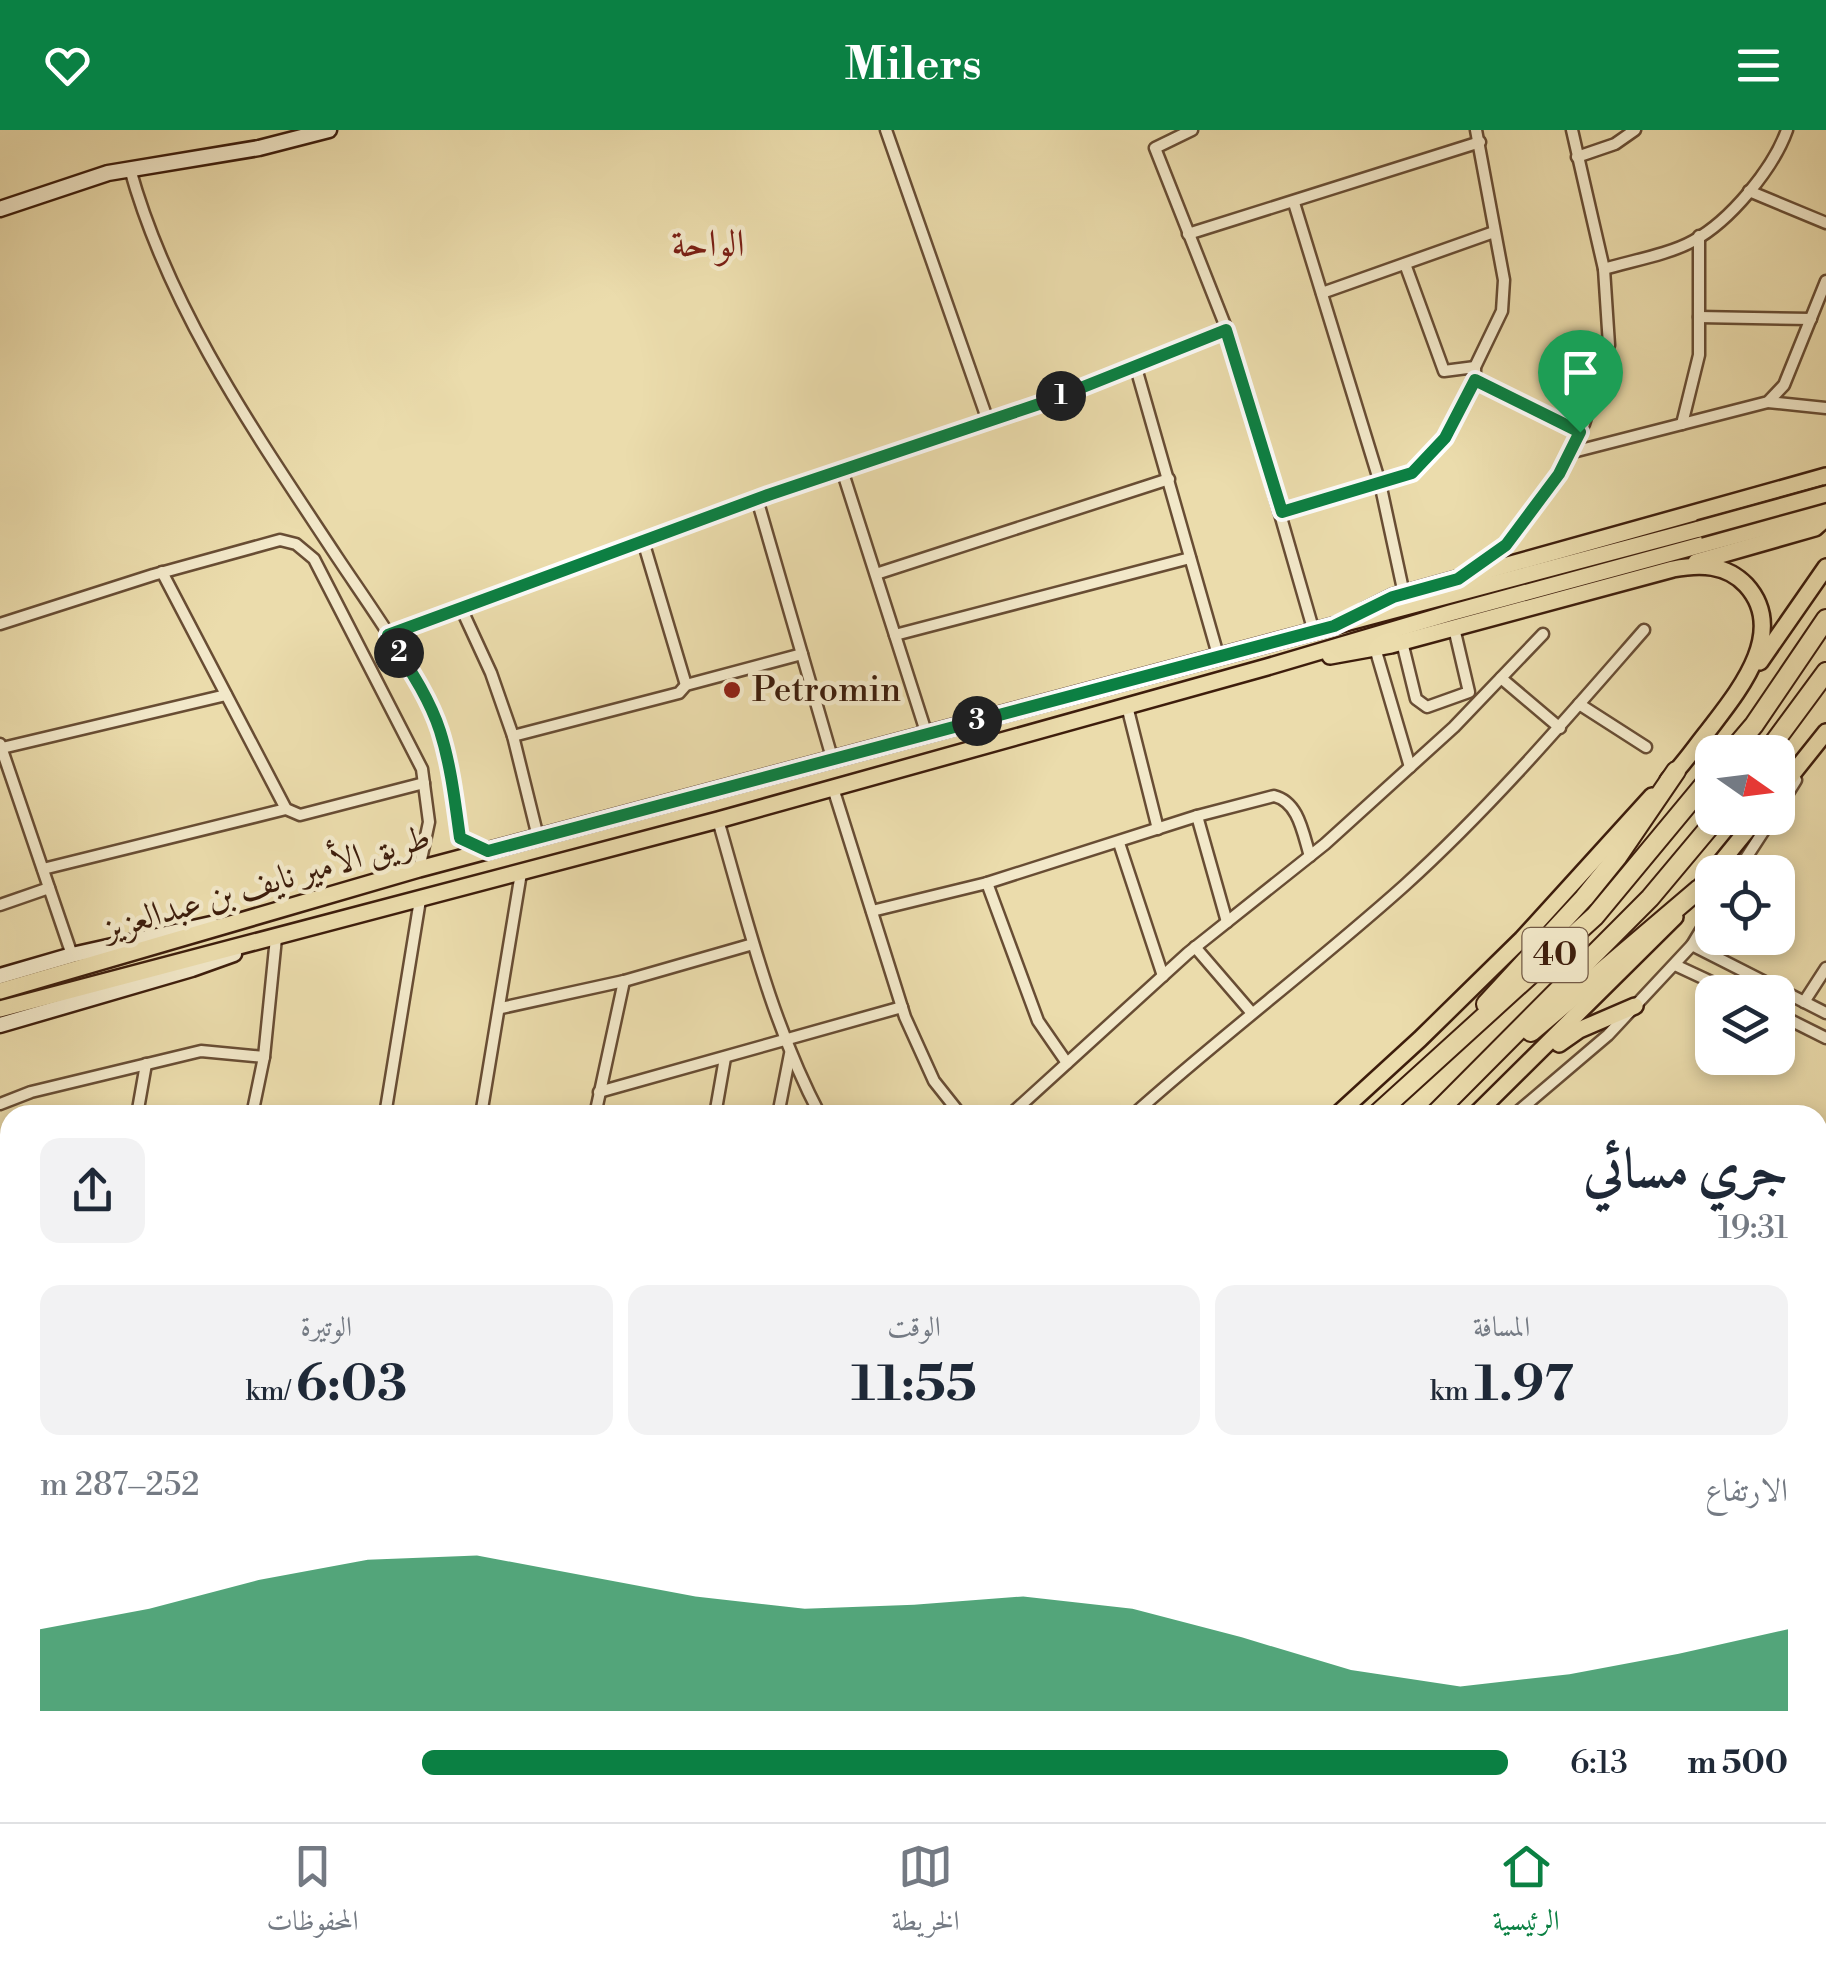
<!DOCTYPE html>
<html lang="ar">
<head>
<meta charset="utf-8">
<style>
  body { margin:0; font-family:"Libre Bodoni",Amiri,serif; background:#f2f2f3; color:#1f2937; direction:rtl; height:100vh; display:flex; flex-direction:column; font-size:38px; white-space:nowrap }
  * { box-sizing:border-box; margin:0 }
  p { font-size:32px; color:#747a83 }
  .icon { flex:none; width:55px; height:55px; fill:none; stroke:currentColor; stroke-width:2; stroke-linecap:round; stroke-linejoin:round }
  .map { position:relative; flex:1; overflow:hidden; direction:ltr }
  .side { position:absolute; left:0px; top:975px; width:1828px; height:718px; display:flex; flex-direction:column; background:#fff; border-radius:30px 30px 0 0; box-shadow:0 5px 15px #0003; direction:rtl }
  .side>* { flex:none }
  .needle { width:65px; rotate:104deg }
  .tools { position:absolute; left:1695px; top:605px; display:grid; gap:20px }
  .tools a { display:grid; place-items:center; width:100px; height:100px; border-radius:20px; background:#fff; box-shadow:0 5px 15px #0003; font-size:50px }
  .pin { position:absolute; display:grid; place-items:center; width:85px; height:85px; color:#fff; margin:-102px -42px; border-radius:50% 50% 50% 0; rotate:-45deg; box-shadow:0 0 10px #0007 }
  .pin .icon { rotate:45deg }
  .km { position:absolute; width:50px; height:50px; margin:-25px; border-radius:50%; background:#222; color:#fff; font-size:28px; line-height:50px; text-align:center }
  .round { display:grid; place-items:center; flex:none; width:105px; height:105px; border-radius:20px; background:#f2f2f3 }
  .headline { display:flex; align-items:center; justify-content:space-between; height:170px; padding:0 40px }
  h1 { font-size:55px; font-weight:700; line-height:75px }
  .stats { display:grid; grid-template-columns:repeat(3,1fr); gap:15px; height:170px; padding:10px 40px }
  .stats div { display:grid; align-content:center; border-radius:20px; background:#f2f2f3; text-align:center }
  .stats b { font-size:50px; font-weight:700 }
  .stats small { font-size:28px; font-weight:400 }
  .stats p { font-size:28px }
  .chart { height:280px; padding:20px 40px }
  .chart p { display:flex; justify-content:space-between }
  .chart svg { width:100%; height:180px; margin-top:10px; fill:#0b8043; opacity:.7 }
  ul { padding:0 40px; list-style:none; font-size:32px }
  li { display:grid; grid-template-columns:160px 120px 1fr; align-items:center; height:75px }
  li i { height:25px; border-radius:12px; background:#0b8043 }
  header { display:flex; justify-content:space-between; align-items:center; height:130px; padding:0 40px; background:#0b8043; color:#fff; font-size:45px; font-weight:700 }
  .menu { display:flex; justify-content:space-around; align-items:center; height:140px; border-top:2px solid #e0e1e3; background:#fff; font-size:28px; color:#747a83 }
  .menu a { display:grid; justify-items:center; gap:5px }
  .menu .on { color:#0b8043 }
  .map>svg:first-child { display:block }
  .lines { fill:none; stroke-linecap:round; stroke-linejoin:round }
  .street-casing { stroke:#684d34; stroke-width:15 }
  .secondary-casing { stroke:#3d1d0c; stroke-width:19 }
  .primary-casing { stroke:#3d1d0c; stroke-width:20 }
  .highway-casing { stroke:#3d1d0c; stroke-width:22 }
  .street { stroke:#f2e8c9; stroke-width:10 }
  .secondary { stroke:#f2e8c9; stroke-width:14 }
  .primary { stroke:#ebdcac; stroke-width:15 }
  .highway { stroke:#ebdcac; stroke-width:18 }
  .primary-bridge-casing { stroke:#3d1d0c; stroke-width:20; stroke-linecap:butt }
  .highway-bridge-casing { stroke:#3d1d0c; stroke-width:22; stroke-linecap:butt }
  .primary-bridge { stroke:#ebdcac; stroke-width:15 }
  .highway-bridge { stroke:#ebdcac; stroke-width:18 }
  .route-casing { stroke:#fff; stroke-width:20 }
  .route { stroke:#0b8043; stroke-width:12 }
  .poi-dot { fill:#8f2418; stroke:#f2e8c9; stroke-width:4 }
  .labels { text-anchor:middle; dominant-baseline:central; stroke-width:9; stroke-linejoin:round; paint-order:stroke }
  .shield { fill:#f2e8c9; stroke:#735a45; stroke-width:2.5 }
  .shield-label { font-size:32px; font-weight:bold; fill:#3d1d0c }
  .poi-label { font-size:35px; fill:#3d1d0c; stroke:#f2e8c9; text-anchor:start }
  .street-label { font-size:35px; fill:#3d1d0c; stroke:#f2e8c9 }
  .neighbourhood-label { font-size:38px; fill:#7a1f14; stroke:#f2e8c9 }
</style>
</head>
<body>
<header><svg class="icon" aria-label="menu" viewBox="0 0 24 24"><path d="M4 6h16M4 12h16M4 18h16"/></svg>Milers<svg class="icon" aria-label="heart" viewBox="0 0 24 24"><path d="M12 20l-8-8c-3-5 5-10 8-4 3-6 11-1 8 4z"/></svg></header>
<div class="map">
<svg width="1826" height="1692" viewBox="0 0 1826 1692">
  <rect width="100%" height="100%" fill="#ebdcac"/>
  <filter id="stains"><feTurbulence type="fractalNoise" baseFrequency=".002" numOctaves="4"/><feColorMatrix values="0 0 0 0 .2 0 0 0 0 .09 0 0 0 0 .02 0 0 0 .5 -.17"/></filter>
  <radialGradient id="worn" r=".72"><stop offset=".6" stop-color="#630" stop-opacity="0"/><stop offset="1" stop-color="#630" stop-opacity=".3"/></radialGradient>
  <g class="lines">
    <g class="street-casing">
      <g id="street">
        <path d="M886,0L988,291"/>
        <path d="M1192,0L1155,18L1227,200L1314,502"/>
        <path d="M1577,27L1615,14L1635,0"/>
        <path d="M130,39C170,182 256,304 337,427C373,481 414,536 438,596C452,631 455,672 460,708L487,721"/>
        <path d="M1749,61L1826,93"/>
        <path d="M1294,73L1380,353L1404,464"/>
        <path d="M1188,104L1480,12"/>
        <path d="M1405,134L1444,241L1475,237"/>
        <path d="M1604,139C1631,131 1670,124 1693,111C1730,91 1773,39 1787,0"/>
        <path d="M1322,163L1494,102"/>
        <path d="M1699,187L1811,189"/>
        <path d="M1136,238L1218,525"/>
        <path d="M1475,250L1580,302"/>
        <path d="M1768,272L1826,278"/>
        <path d="M1682,294L1699,225V106"/>
        <path d="M1569,323L1768,272L1784,255L1826,151"/>
        <path d="M842,340L927,605"/>
        <path d="M757,369L833,631"/>
        <path d="M1282,382L1412,343L1445,308L1475,250V237L1502,181L1504,150L1476,0"/>
        <path d="M643,411L686,555"/>
        <path d="M162,442L286,679L300,685L424,653"/>
        <path d="M1467,443L1506,415L1559,344L1584,294L1609,215L1604,139L1572,0"/>
        <path d="M876,444L1169,349"/>
        <path d="M461,478L491,543L513,606L538,707"/>
        <path d="M0,494L153,445L280,410L296,414L314,429L422,639L429,692L419,739"/>
        <path d="M388,505L768,365L1048,271L1227,200"/>
        <path d="M895,505L1190,428"/>
        <path d="M1402,512L1416,569L1427,577L1469,562L1454,498"/>
        <path d="M1375,518L1410,637"/>
        <path d="M1501,548L1560,598"/>
        <path d="M1579,574L1646,617"/>
        <path d="M1127,576L1158,699"/>
        <path d="M513,606L679,563L686,555L802,524"/>
        <path d="M0,614L72,825"/>
        <path d="M2,618L226,565"/>
        <path d="M833,658L905,887L934,951L961,985"/>
        <path d="M1778,679L1796,650"/>
        <path d="M1197,686L1227,792"/>
        <path d="M718,690C747,790 771,892 820,985"/>
        <path d="M1119,713L1163,846"/>
        <path d="M43,739L286,679"/>
        <path d="M1737,742L1772,688"/>
        <path d="M987,753L1038,891L1067,933"/>
        <path d="M0,775L49,758"/>
        <path d="M872,781L987,753L1197,686L1274,666C1299,672 1303,704 1310,726"/>
        <path d="M1712,782L1692,815L1826,883"/>
        <path d="M1195,817L1251,882"/>
        <path d="M1675,835L1733,862"/>
        <path d="M1804,872L1826,838"/>
        <path d="M501,878L624,851L753,814"/>
        <path d="M1778,884L1826,908"/>
        <path d="M599,962L902,877"/>
        <path d="M0,974L31,962L201,921L264,927"/>
        <path d="M137,985L146,934"/>
        <path d="M252,985L264,927L276,808"/>
        <path d="M385,985L420,770"/>
        <path d="M481,985L521,743"/>
        <path d="M595,985L624,851"/>
        <path d="M715,985L725,928"/>
        <path d="M778,985L790,924"/>
        <path d="M1010,985L1188,823L1325,714L1454,597L1543,504"/>
        <path d="M1133,985C1221,906 1317,834 1405,755C1492,676 1567,588 1644,500"/>
        <path d="M1514,985L1608,905L1692,815"/>
        <path d="M0,1044L10,1040"/>
        <path d="M1818,1046L1826,1050"/>
        <path d="M1818,1134L1826,1139"/>
        <path d="M0,1196L10,1138"/>
        <path d="M0,1217L10,1220"/>
        <path d="M1818,1278L1826,1262"/>
        <path d="M1818,1342L1826,1346"/>
        <path d="M1818,1639L1826,1644"/>
        <path d="M0,1676L10,1650"/>
        <path d="M510,1682L545,1692"/>
        <path d="M1667,1682L1701,1692"/>
        <path d="M336,1692L338,1682"/>
        <path d="M562,1692L565,1682"/>
        <path d="M1397,1692L1400,1682"/>
        <path d="M1751,1692L1756,1682"/>
      </g>
    </g>
    <g class="secondary-casing">
      <g id="secondary">
        <path d="M0,79L108,43L259,18L329,0"/>
        <path d="M0,846L72,825L211,794"/>
        <path d="M0,895L192,839L234,824"/>
        <path d="M0,1360L10,1362"/>
        <path d="M0,1417L10,1419"/>
        <path d="M1818,1488L1826,1492"/>
        <path d="M1818,1512L1826,1516"/>
        <path d="M928,1682L960,1692"/>
        <path d="M1165,1682L1199,1692"/>
      </g>
    </g>
    <g class="primary-casing">
      <g id="primary">
        <path d="M1696,432L1815,398L1826,388"/>
        <path d="M1365,481L1393,467L1826,346"/>
        <path d="M1330,526L1391,515L1673,439C1700,434 1726,434 1746,455C1789,502 1737,563 1708,601C1695,617 1683,635 1668,650"/>
        <path d="M1760,532L1826,437"/>
        <path d="M1778,662L1826,602"/>
        <path d="M1713,742L1757,688"/>
        <path d="M1693,766L1712,743"/>
        <path d="M0,861L419,739L1699,399"/>
        <path d="M0,879L718,690L1267,537L1450,483L1826,381"/>
        <path d="M1559,914L1579,900L1635,876"/>
        <path d="M1337,985L1420,909L1522,809L1652,666"/>
        <path d="M1475,985L1675,787"/>
        <path d="M0,1382L10,1384"/>
        <path d="M0,1399L10,1402"/>
        <path d="M1000,1682L1034,1692"/>
        <path d="M1081,1682L1115,1692"/>
        <path d="M760,1692L766,1682"/>
        <path d="M865,1692L875,1682"/>
      </g>
    </g>
    <g class="highway-casing">
      <g id="highway">
        <path d="M1731,622L1754,595L1826,489"/>
        <path d="M1767,622L1826,542"/>
        <path d="M1486,874L1584,768L1618,726L1676,641"/>
        <path d="M1531,902L1699,759"/>
        <path d="M1376,985L1595,786L1712,645"/>
        <path d="M1434,985L1650,768L1717,688"/>
        <path d="M794,1692L798,1682"/>
      </g>
    </g>
    <use href="#street" class="street"/>
    <use href="#secondary" class="secondary"/>
    <use href="#primary" class="primary"/>
    <use href="#highway" class="highway"/>
    <g class="primary-bridge-casing">
      <path id="primary-bridge" d="M1699,399L1826,364"/>
    </g>
    <g class="highway-bridge-casing">
      <path id="highway-bridge" d="M825,1692L829,1682"/>
    </g>
    <use href="#primary-bridge" class="primary-bridge"/>
    <use href="#highway-bridge" class="highway-bridge"/>
  </g>
  <g class="lines">
    <g class="route-casing">
      <path id="route" d="M1226,200L1282,382L1412,343L1445,308L1475,250L1580,302L1559,344L1506,415L1458,449L1393,467L1334,496L488,721L460,708C455,672 451,636 440,601C429,567 407,535 388,505L768,365L1048,271Z"/>
    </g>
    <use href="#route" class="route"/>
  </g>
  <circle class="poi-dot" cx="732" cy="560" r="10"/>
  <g class="labels">
    <rect class="shield" x="1522.5" y="798" width="65" height="54" rx="8"/>
    <g class="shield-label">
      <text x="1555" y="825">40</text>
    </g>
    <g class="poi-label">
      <text x="752" y="560">Petromin</text>
    </g>
    <g class="street-label">
      <text transform="translate(267 753) rotate(-16)">طريق الأمير نايف بن عبدالعزيز</text>
    </g>
    <g class="neighbourhood-label">
      <text x="708" y="114">الواحة</text>
    </g>
  </g>
  <rect width="100%" height="100%" filter="url(#stains)"/>
  <rect width="100%" height="100%" fill="url(#worn)"/>
</svg>
<div class="tools">
<a><svg class="needle" viewBox="-14 -14 28 28"><path d="M0-13l5 13h-10z" fill="#e53935"/><path d="M0 13l5-13h-10z" fill="#747a83"/></svg></a>
<a><svg class="icon" aria-label="locate" viewBox="0 0 24 24"><circle cx="12" cy="12" r="6"/><path d="M12 2v4M12 18v4M2 12h4M18 12h4"/></svg></a>
<a><svg class="icon" aria-label="layers" viewBox="0 0 24 24"><path d="M12 4l9 5-9 5-9-5zM3 14l9 5 9-5"/></svg></a>
</div>
<div class="pin" style="left:1580px;top:302px;background:#1e9e55"><svg class="icon" aria-label="arrive" viewBox="0 0 24 24"><path d="M6 21V4h12l-3 4 3 4H6"/></svg></div>
<b class="km" style="left:1061px;top:266px">1</b>
<b class="km" style="left:399px;top:523px">2</b>
<b class="km" style="left:977px;top:591px">3</b>
<section class="side">
<div class="headline"><div><h1>جري مسائي</h1><p>19:31</p></div><a class="round"><svg class="icon" aria-label="share" viewBox="0 0 24 24"><path d="M12 15V3M7 8l5-5 5 5M5 13v7h14v-7"/></svg></a></div>
<div class="stats">
<div><p>المسافة</p><b>1.97<small> km</small></b></div>
<div><p>الوقت</p><b>11:55</b></div>
<div><p>الوتيرة</p><b>6:03<small> /km</small></b></div>
</div>
<div class="chart"><p><span>الارتفاع</span>252–287 m</p>
<svg viewBox="0 0 160 44" preserveAspectRatio="none"><path d="M0 44V24L10 19L20 12L30 7L40 6L50 11L60 16L70 19L80 18L90 16L100 19L110 26L120 34L130 38L140 35L150 30L160 24V44z"/></svg>
</div>
<ul>
<li><b>500 m</b>6:13<i style="width:74%"></i></li>
</ul>
</section>
</div>
<nav class="menu">
<a class="on"><svg class="icon" aria-label="home" viewBox="0 0 24 24"><path d="M3 11l9-7 9 7M6 9v11h12V9"/></svg>الرئيسية</a>
<a><svg class="icon" aria-label="map" viewBox="0 0 24 24"><path d="M3 6l6-2 6 2 6-2v14l-6 2-6-2-6 2zM9 4v14M15 6v14"/></svg>الخريطة</a>
<a><svg class="icon" aria-label="saved" viewBox="0 0 24 24"><path d="M7 4h10v16l-5-4-5 4z"/></svg>المحفوظات</a>
</nav>
</body>
</html>
